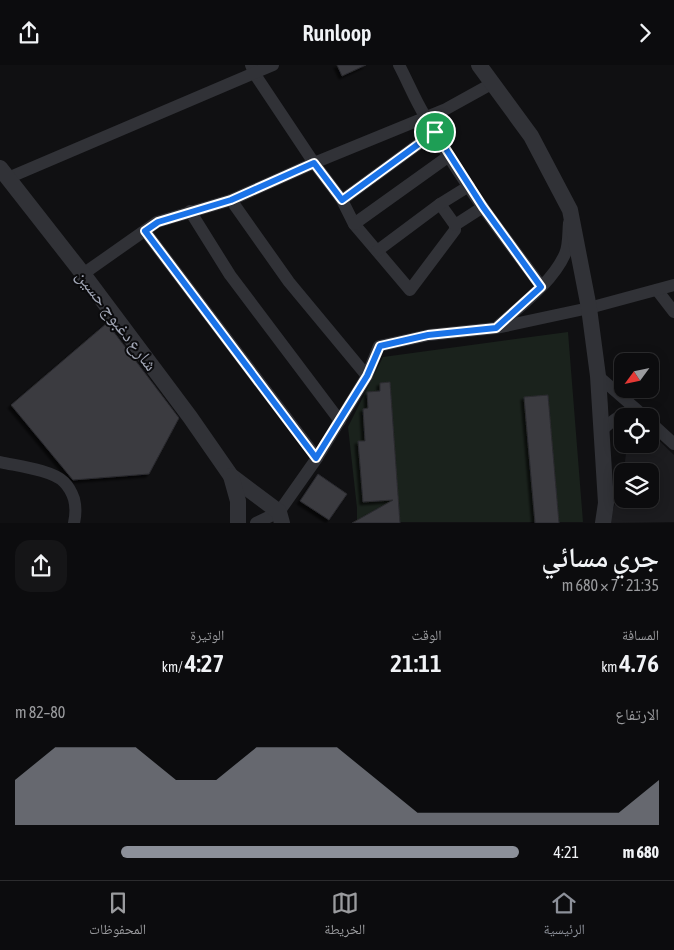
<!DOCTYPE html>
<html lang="ar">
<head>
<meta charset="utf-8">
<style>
  body { margin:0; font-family:"Asap Condensed","Noto Naskh Arabic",sans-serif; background:#151517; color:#f1f3f6; direction:rtl; height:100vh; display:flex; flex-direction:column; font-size:19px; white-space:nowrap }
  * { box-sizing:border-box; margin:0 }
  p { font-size:16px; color:#9a9b9e }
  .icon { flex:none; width:28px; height:28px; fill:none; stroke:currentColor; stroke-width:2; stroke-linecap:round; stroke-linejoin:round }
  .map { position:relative; height:458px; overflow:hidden; direction:ltr }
  .side { display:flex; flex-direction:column; background:#0c0c0e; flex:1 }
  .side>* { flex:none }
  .needle { width:32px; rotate:237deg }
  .buttons { position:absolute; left:614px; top:288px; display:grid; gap:10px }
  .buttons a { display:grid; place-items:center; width:45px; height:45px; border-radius:10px; background:#0c0c0e; box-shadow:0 2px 12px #0003,0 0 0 1px #2c2c2e; font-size:25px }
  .pin { position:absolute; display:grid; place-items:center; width:42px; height:42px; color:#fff; margin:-21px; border:2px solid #fff; border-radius:50%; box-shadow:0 1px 5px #0007 }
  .round { display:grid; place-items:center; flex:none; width:52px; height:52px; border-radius:15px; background:#151517 }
  .head { display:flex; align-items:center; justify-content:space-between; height:85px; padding:0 15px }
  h1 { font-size:28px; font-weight:600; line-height:38px }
  .stats { display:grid; grid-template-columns:repeat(3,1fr); gap:8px; height:85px; padding:5px 15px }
  .stats div { display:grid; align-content:center }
  .stats b { font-size:25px; font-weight:600 }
  .stats small { font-size:14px; font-weight:400 }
  .stats p { font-size:14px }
  .chart { height:140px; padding:10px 15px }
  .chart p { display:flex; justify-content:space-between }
  .chart svg { width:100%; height:90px; margin-top:5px; fill:#8c9099; opacity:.7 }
  ul { padding:0 15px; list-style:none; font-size:16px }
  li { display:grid; grid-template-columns:80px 60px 1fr; align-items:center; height:38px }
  li i { height:12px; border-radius:6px; background:#8c9099 }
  header { display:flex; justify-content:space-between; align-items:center; height:65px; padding:0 15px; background:#0c0c0e; font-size:22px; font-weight:600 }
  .tabs { display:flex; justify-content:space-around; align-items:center; height:70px; border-top:1px solid #2c2c2e; background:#0c0c0e; font-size:14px; color:#9a9b9e }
  .tabs a { display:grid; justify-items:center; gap:2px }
  .tabs .on { color:#8c9099 }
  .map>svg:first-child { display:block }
  .built { fill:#1c1c1f }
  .green { fill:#1a221c }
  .building { fill:#3a3a40; stroke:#2a2a2e; filter:url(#shadow) }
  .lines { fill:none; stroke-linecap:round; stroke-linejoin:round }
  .minor { stroke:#313237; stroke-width:12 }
  .tertiary { stroke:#313237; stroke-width:16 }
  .route-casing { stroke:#fff; stroke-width:10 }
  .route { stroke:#1a73e8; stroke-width:6 }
  .labels { text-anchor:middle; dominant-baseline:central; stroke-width:4; stroke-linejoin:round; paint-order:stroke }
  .street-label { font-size:18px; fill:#a0a5b4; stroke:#0b0b0d }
</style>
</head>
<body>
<header><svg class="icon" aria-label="forward" viewBox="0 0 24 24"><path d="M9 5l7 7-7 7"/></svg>Runloop<svg class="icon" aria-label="share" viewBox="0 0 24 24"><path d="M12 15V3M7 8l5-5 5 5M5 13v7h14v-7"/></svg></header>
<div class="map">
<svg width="674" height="458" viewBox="0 0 674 458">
  <defs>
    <filter id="shadow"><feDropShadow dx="-3" dy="3" stdDeviation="1" flood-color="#0009"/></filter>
  </defs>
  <rect width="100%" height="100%" fill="#101012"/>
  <path class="built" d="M650,367L674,390V457L609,458L622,416V434H650V406H624L627,379H650Z"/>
  <path class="green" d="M568,267L583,457H355L357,455V443L348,362L383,292Z"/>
  <g class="building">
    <path d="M337,0H366L342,11Z"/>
    <path d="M107,258L179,353L149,409L73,415L11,340Z"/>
    <path d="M390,317L400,458H352L393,435L363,437L358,376H365L363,344L368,343L367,327L380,326V318Z"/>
    <path d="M548,330L559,458H535L524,332Z"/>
    <path d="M318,409L347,429L329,455L300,436Z"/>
  </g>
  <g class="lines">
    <g class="minor">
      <path d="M251,0L254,8L314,98L342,135L354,159L410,225L455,165V160"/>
      <path d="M399,0C408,17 415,35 425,51C457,111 501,167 541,221"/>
      <path d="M8,113L273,0"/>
      <path d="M231,135L289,217L367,311"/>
      <path d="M342,135L435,67"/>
      <path d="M440,139L455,160L483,142"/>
      <path d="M190,146L230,210L340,356"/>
      <path d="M354,159L449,91"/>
      <path d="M145,166L317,393"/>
      <path d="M377,186L440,139L469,121"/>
      <path d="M83,209L157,157L231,135L314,98L446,44L493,18"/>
      <path d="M657,225L674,247"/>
      <path d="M497,262C520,241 552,218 565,189C569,180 568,167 569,158"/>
      <path d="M598,311L644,351"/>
      <path d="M650,357L674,379"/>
      <path d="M601,366C616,352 620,349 641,348"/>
      <path d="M0,397C17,401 52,405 64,417C69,422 72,428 74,434C76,442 76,449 74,458"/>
      <path d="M256,458L279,447L317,393L367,311L379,281L429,270L496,263L589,243L674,220"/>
    </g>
    <g class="tertiary">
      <path d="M479,0L531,71L570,145L589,243L598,311L606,438L603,458"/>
      <path d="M0,103L83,209L190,352L231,411L279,447L282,458"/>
      <path d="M231,411L238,436V458"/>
    </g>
  </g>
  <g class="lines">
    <g class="route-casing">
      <path id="route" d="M435,67L483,142L541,222L496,263L428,270L380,281L367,311L316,393L145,166L158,157L231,135L314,98L342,135Z"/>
    </g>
    <use href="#route" class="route"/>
  </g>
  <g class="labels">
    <g class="street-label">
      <text transform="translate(117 255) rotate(53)">شارع دغبوج حسين</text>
    </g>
  </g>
</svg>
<div class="buttons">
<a><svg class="needle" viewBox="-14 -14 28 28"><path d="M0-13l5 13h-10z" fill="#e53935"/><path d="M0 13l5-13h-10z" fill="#9a9b9e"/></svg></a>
<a><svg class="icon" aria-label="locate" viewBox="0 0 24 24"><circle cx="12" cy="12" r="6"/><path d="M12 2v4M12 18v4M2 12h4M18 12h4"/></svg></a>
<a><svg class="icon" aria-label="layers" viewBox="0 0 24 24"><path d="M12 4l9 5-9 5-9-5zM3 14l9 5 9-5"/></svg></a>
</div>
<div class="pin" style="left:435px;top:67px;background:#1e9e55"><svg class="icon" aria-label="arrive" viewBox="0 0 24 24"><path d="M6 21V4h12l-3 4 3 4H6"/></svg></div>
</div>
<section class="side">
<div class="head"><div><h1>جري مسائي</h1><p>21:35 · 7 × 680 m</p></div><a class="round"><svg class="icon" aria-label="share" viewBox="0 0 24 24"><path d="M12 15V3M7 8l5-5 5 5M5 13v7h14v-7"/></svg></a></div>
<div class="stats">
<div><p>المسافة</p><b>4.76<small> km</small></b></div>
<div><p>الوقت</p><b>21:11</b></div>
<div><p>الوتيرة</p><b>4:27<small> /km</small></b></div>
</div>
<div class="chart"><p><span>الارتفاع</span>80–82 m</p>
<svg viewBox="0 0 160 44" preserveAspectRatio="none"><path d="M0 44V22L10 6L20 6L30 6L40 22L50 22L60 6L70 6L80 6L90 22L100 38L110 38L120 38L130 38L140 38L150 38L160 22V44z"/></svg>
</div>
<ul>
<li><b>680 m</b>4:21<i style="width:79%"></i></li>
</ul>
</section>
<nav class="tabs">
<a class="on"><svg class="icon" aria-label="home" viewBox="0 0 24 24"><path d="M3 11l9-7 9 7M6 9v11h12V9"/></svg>الرئيسية</a>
<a><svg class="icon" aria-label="map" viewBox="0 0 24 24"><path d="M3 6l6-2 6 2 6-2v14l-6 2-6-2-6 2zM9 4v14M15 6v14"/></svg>الخريطة</a>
<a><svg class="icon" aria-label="saved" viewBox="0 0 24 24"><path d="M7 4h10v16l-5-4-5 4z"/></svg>المحفوظات</a>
</nav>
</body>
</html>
